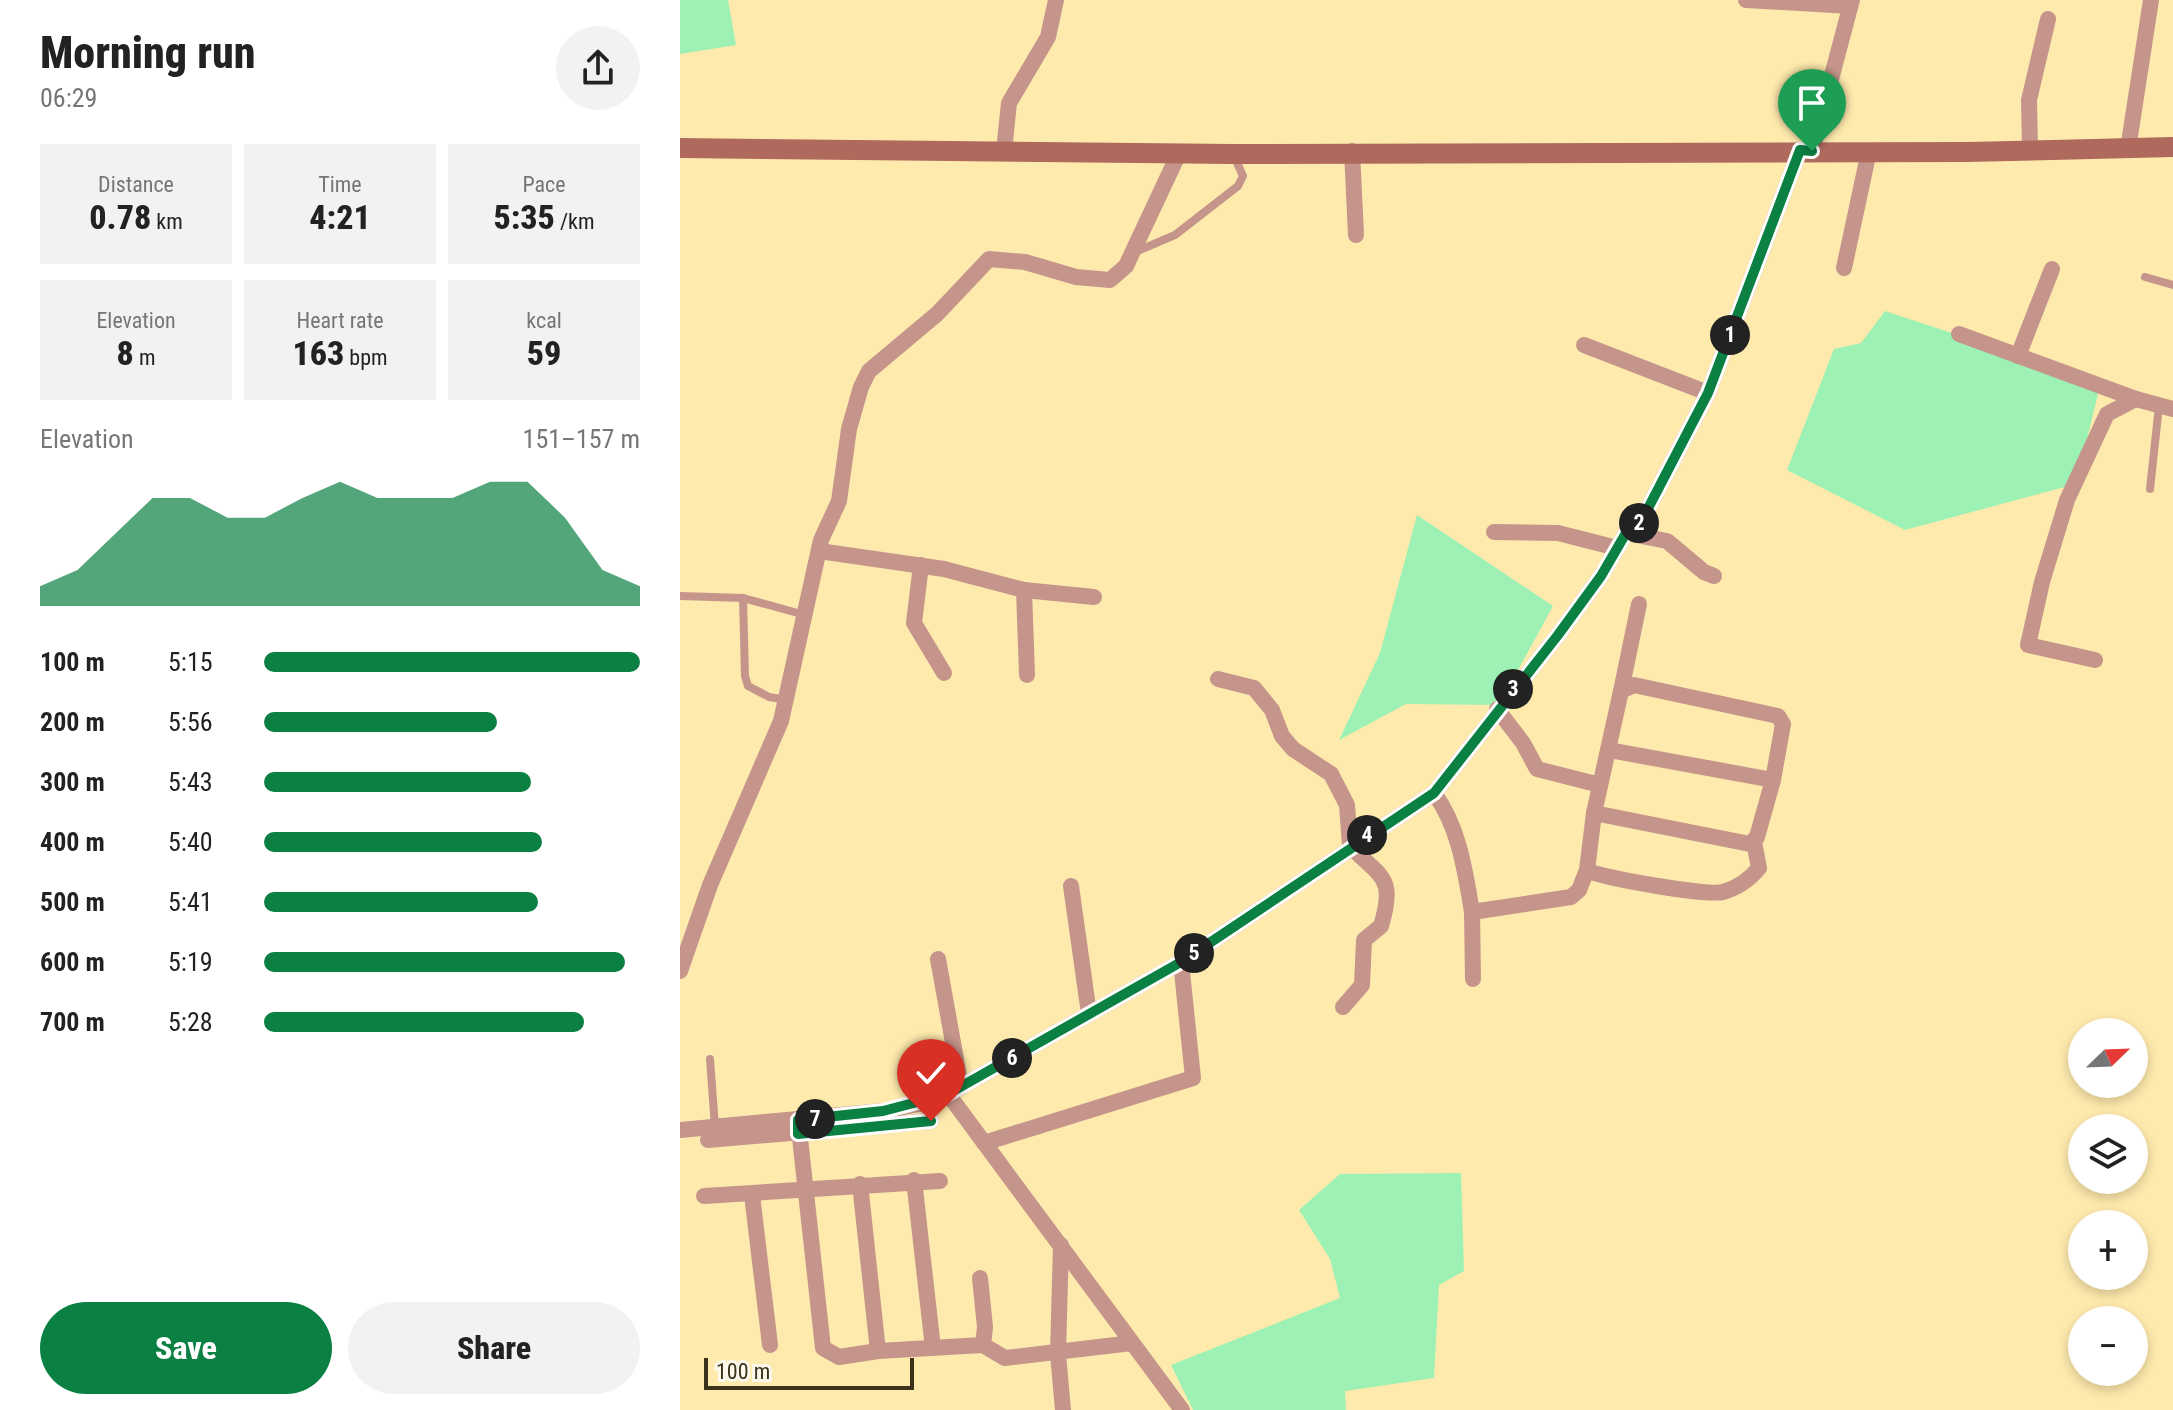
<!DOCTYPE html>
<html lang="en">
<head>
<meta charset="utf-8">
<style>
  body { margin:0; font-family:"Roboto Condensed",sans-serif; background:#f2f2f2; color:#222; height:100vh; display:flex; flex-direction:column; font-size:30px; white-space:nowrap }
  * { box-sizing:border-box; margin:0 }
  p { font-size:26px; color:#767676 }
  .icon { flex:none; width:44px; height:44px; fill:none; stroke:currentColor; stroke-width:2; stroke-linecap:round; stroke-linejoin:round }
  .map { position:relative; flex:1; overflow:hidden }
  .drawer { display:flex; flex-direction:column; background:#fff; width:680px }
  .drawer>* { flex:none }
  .needle { width:52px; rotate:67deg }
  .fabs { position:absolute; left:1388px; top:1018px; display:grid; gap:16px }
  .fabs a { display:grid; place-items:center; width:80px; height:80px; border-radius:50%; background:#fff; box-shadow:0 4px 12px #0003; font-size:40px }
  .scale { position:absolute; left:24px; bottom:20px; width:210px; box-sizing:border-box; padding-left:8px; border:4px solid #3a321a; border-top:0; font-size:22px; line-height:28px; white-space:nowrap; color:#3a321a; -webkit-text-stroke:6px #fcf8ec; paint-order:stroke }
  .pin { position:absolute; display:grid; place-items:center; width:68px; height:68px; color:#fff; margin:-82px -34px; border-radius:50% 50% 50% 0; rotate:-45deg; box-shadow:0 0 8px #0007 }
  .pin .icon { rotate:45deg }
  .km { position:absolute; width:40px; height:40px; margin:-20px; border-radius:50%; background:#222; color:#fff; font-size:22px; line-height:40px; text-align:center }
  .round { display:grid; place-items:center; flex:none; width:84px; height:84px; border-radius:42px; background:#f2f2f2 }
  .summary { display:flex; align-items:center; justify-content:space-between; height:136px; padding:0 40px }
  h1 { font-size:44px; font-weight:800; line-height:60px }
  .figures { display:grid; grid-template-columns:repeat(3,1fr); gap:12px; height:136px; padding:8px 40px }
  .figures div { display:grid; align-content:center; border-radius:0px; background:#f2f2f2; text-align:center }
  .figures b { font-size:34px; font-weight:800 }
  .figures small { font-size:22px; font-weight:400 }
  .figures p { font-size:22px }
  .chart { height:224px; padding:16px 40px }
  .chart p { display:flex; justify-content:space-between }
  .chart svg { width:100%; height:144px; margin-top:8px; fill:#0b8043; opacity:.7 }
  .button { display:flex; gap:16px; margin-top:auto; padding:16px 40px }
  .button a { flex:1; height:92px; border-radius:48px; background:#0b8043; color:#fff; font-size:32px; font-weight:800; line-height:92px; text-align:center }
  .button a+a { background:#f2f2f2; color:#222 }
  ul { padding:0 40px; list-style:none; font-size:26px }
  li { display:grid; grid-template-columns:128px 96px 1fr; align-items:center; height:60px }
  li i { height:20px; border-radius:10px; background:#0b8043 }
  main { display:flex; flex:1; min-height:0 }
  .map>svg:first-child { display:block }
  .green { fill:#9ef1b4 }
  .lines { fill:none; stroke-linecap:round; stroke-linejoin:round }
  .service { stroke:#c5958b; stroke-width:8 }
  .minor { stroke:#c5958b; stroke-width:16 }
  .secondary { stroke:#af6a5d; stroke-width:20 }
  .route-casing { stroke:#fff; stroke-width:16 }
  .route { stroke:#0b8043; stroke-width:10 }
</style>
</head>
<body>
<main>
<section class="drawer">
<div class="summary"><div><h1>Morning run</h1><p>06:29</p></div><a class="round"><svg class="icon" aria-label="share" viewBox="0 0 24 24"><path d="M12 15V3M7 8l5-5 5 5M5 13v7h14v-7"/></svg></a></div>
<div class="figures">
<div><p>Distance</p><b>0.78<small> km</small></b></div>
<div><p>Time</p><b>4:21</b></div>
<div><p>Pace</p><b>5:35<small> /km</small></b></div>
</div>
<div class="figures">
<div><p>Elevation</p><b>8<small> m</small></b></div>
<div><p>Heart rate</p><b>163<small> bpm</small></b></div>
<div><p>kcal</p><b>59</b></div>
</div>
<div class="chart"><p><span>Elevation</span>151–157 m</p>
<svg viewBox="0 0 160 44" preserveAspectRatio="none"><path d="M0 44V38L10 33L20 22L30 11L40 11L50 17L60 17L70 11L80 6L90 11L100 11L110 11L120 6L130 6L140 17L150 33L160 38V44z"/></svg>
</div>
<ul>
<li><b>100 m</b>5:15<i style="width:100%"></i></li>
<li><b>200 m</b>5:56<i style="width:62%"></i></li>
<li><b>300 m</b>5:43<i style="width:71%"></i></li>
<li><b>400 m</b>5:40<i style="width:74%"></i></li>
<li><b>500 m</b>5:41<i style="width:73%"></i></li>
<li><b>600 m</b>5:19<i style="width:96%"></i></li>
<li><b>700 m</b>5:28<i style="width:85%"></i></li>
</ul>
<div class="button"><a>Save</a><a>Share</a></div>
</section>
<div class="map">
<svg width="1493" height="1410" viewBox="0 0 1493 1410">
  <rect width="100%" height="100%" fill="#feeaad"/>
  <g class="green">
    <path d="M0,0H48L56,45L0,54Z"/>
    <path d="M1205,311L1421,382L1396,484L1225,530L1107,470L1154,349L1181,343Z"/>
    <path d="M737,515L873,606L819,705L726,704L659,740L700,653Z"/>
    <path d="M781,1173L784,1271L759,1285L754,1378L665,1391L666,1410H513L491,1365L660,1298L650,1259L619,1210L660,1174Z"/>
  </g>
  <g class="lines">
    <g class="service">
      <path d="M455,252L495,235L558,186L563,176L553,154"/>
      <path d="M1465,277L1493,285"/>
      <path d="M1470,489L1479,406"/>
      <path d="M0,596L63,598L125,615"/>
      <path d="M63,598L65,676L68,686L89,697L107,700"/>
      <path d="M30,1059L35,1127"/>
    </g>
    <g class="minor">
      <path d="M1066,0L1170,6"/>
      <path d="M1448,149L1471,0"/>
      <path d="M324,151L329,103L368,37L376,0"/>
      <path d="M672,151L676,235"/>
      <path d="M1132,151L1172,0"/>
      <path d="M1350,151L1349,100L1368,19"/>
      <path d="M1164,268L1189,151"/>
      <path d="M1279,334L1456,399"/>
      <path d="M904,345L1028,393"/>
      <path d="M1338,356L1372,269"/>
      <path d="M814,532L878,533L937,548"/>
      <path d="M946,533L987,541L1024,572L1034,576"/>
      <path d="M139,551L264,569L344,590L414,597"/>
      <path d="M241,565L234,623L264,673"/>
      <path d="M344,590L347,675"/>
      <path d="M1415,660L1348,645L1362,582L1387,500L1427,414L1456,399L1493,409"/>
      <path d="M538,679L574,688L592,710L602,736L613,749L651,774L667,805L670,846C701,878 716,876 701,926L684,940L682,985L663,1007"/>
      <path d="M941,691L959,604"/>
      <path d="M817,709L843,743L857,769L920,785"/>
      <path d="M754,793C779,827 785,870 792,912L891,897L899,890L907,870"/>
      <path d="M914,813L1070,844L1077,837L1093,780L929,750"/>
      <path d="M1074,842L1079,868C1070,879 1057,888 1043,892C1028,896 920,878 907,870L914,813L941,691L954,685L1098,716L1103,724L1093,780"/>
      <path d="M391,886L409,1014"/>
      <path d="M792,912L793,979"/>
      <path d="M258,959L281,1087"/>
      <path d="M0,971L30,885L101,721L141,540L159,501L169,429L181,387L189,371L257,314L309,259L345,262L396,277L430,280L446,266L499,153"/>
      <path d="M268,1094L502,1410"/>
      <path d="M118,1120L143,1348L159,1357L198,1351"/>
      <path d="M0,1130L203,1111L245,1103L268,1094L501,962L754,793L878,635L921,576L946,533L962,520L1028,393L1120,150"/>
      <path d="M28,1140L251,1121"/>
      <path d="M304,1143L513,1078L501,962"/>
      <path d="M234,1180L253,1348"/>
      <path d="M180,1184L198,1351L303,1345L305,1327L300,1278"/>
      <path d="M72,1195L90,1345"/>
      <path d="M24,1196L260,1181"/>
      <path d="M381,1245L378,1354L383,1410"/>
      <path d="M303,1345L325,1358L452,1343"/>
    </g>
    <path class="secondary" d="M0,148L553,154L1288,152L1493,147"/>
  </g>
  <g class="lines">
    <g class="route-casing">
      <path id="route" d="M251,1121L118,1134V1120L203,1111L268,1094L501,962L754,793L878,635L921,576L946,533L962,520L1028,393L1120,150L1132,151"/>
    </g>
    <use href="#route" class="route"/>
  </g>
</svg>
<div class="fabs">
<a><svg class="needle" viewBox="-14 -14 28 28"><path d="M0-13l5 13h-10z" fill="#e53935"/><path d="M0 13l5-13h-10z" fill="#767676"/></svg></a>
<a><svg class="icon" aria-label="layers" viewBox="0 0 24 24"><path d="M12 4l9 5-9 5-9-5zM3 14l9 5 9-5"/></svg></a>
<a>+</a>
<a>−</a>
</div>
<div class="scale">100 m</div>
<div class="pin" style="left:1132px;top:151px;background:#1e9e55"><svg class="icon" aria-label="arrive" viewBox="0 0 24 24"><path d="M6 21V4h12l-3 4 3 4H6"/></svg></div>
<div class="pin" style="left:251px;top:1121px;background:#d93025"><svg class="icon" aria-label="check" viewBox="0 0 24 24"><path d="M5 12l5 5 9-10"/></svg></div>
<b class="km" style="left:1050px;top:335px">1</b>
<b class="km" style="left:959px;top:523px">2</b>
<b class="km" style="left:833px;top:689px">3</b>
<b class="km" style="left:687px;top:835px">4</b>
<b class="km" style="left:514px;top:953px">5</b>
<b class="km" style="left:332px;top:1058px">6</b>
<b class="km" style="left:135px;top:1119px">7</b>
</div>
</main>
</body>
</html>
